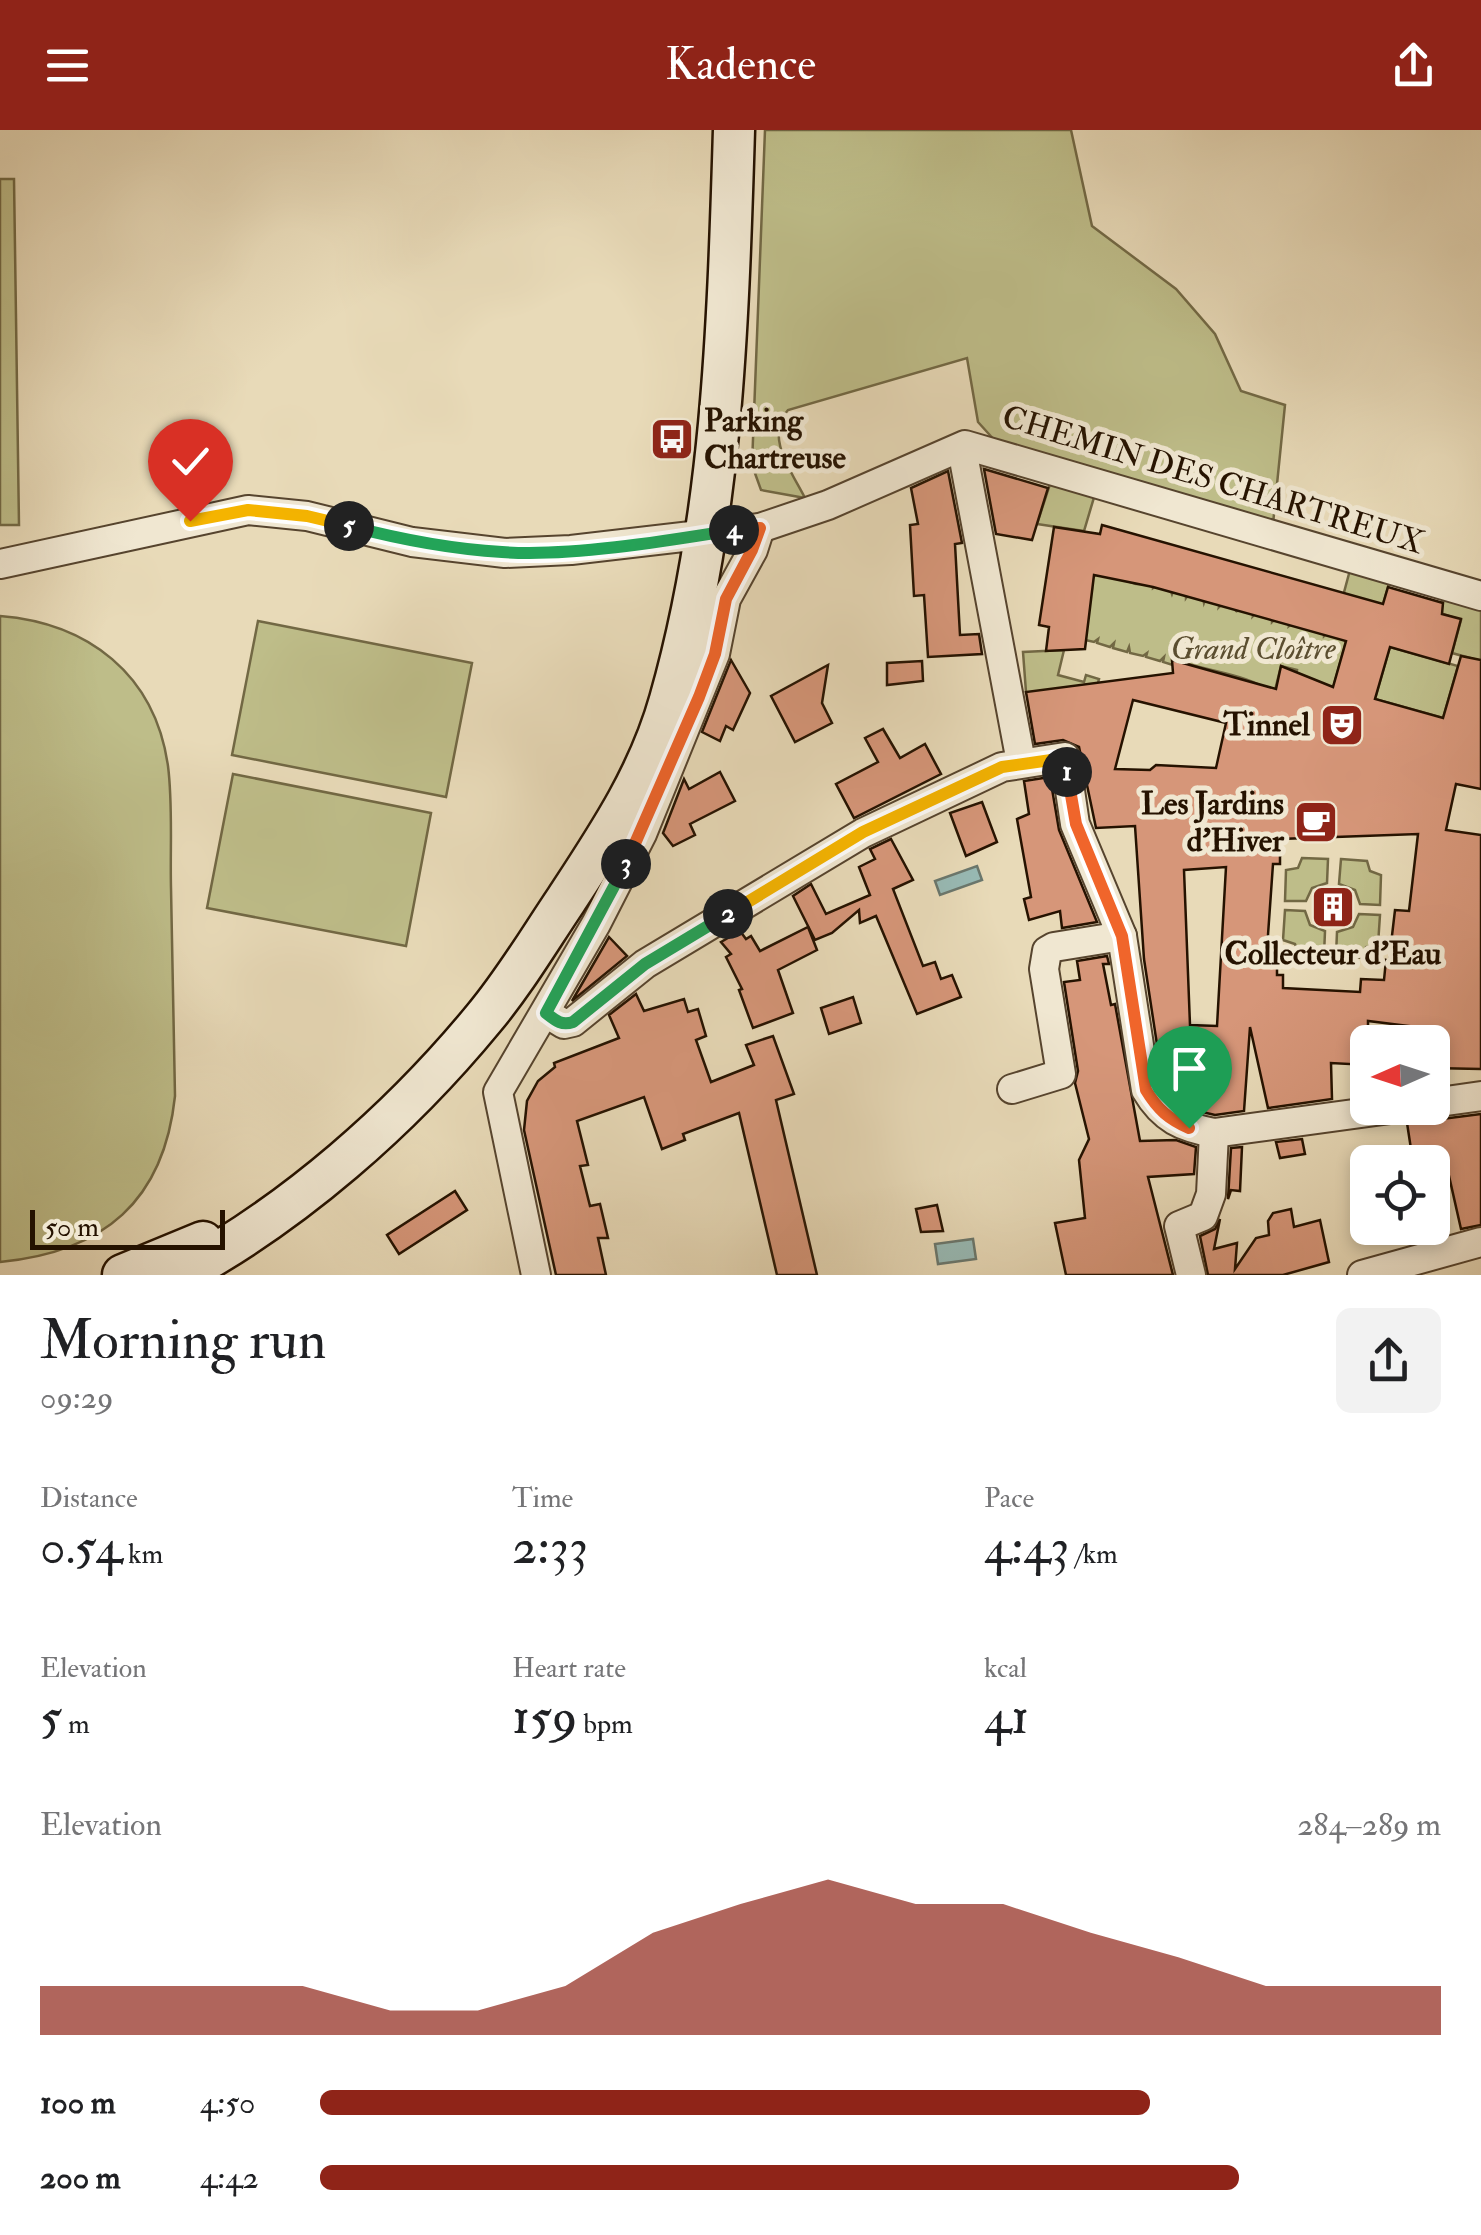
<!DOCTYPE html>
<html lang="en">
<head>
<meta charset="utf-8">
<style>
  body { margin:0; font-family:"IM FELL Double Pica",serif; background:#f2f2f2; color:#202124; height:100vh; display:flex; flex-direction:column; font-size:38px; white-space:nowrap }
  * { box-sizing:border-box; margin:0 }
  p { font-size:32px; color:#757577 }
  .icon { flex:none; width:55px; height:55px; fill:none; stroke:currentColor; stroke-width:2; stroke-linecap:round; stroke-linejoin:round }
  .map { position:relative; height:1145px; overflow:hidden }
  .sheet { display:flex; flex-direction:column; background:#fff; flex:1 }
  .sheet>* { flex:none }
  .needle { width:65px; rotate:267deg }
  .fabs { position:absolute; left:1350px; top:895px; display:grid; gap:20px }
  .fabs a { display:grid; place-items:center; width:100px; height:100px; border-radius:15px; background:#fff; box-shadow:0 5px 15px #0003; font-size:50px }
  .scale { position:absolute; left:30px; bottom:25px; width:195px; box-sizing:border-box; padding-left:10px; border:5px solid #251200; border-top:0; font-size:28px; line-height:35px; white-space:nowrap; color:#251200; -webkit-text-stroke:8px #f0e7d1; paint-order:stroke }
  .pin { position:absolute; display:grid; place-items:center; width:85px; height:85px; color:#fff; margin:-102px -42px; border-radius:50% 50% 50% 0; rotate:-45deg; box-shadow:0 0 10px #0007 }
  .pin .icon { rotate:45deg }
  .km { position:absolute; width:50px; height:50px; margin:-25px; border-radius:50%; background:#222; color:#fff; font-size:28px; line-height:50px; text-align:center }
  .round { display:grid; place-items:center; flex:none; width:105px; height:105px; border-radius:15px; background:#f2f2f2 }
  .summary { display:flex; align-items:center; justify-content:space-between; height:170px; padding:0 40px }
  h1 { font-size:55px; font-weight:600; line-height:75px }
  .figures { display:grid; grid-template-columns:repeat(3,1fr); gap:15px; height:170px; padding:10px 40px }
  .figures div { display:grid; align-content:center }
  .figures b { font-size:50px; font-weight:600 }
  .figures small { font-size:28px; font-weight:400 }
  .figures p { font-size:28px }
  .chart { height:280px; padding:20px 40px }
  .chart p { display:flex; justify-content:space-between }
  .chart svg { width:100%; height:180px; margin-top:10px; fill:#8f2418; opacity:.7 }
  ul { padding:0 40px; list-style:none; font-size:32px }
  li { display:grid; grid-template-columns:160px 120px 1fr; align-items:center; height:75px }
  li i { height:25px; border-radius:12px; background:#8f2418 }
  header { display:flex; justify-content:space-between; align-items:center; height:130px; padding:0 40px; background:#8f2418; color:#fff; font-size:45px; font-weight:600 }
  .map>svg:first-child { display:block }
  .green { fill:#bebd89; stroke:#726844; stroke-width:2.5 }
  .water { fill:#98bab5; stroke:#6a776d; stroke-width:2.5 }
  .building { fill:#d69679; stroke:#251200; stroke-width:2.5; fill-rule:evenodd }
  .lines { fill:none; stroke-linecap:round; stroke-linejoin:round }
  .street-casing { stroke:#56442e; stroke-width:32 }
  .secondary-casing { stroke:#251200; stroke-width:45 }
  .street { stroke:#f0e7d1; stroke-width:28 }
  .secondary { stroke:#f0e7d1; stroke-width:40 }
  .split-1-casing { stroke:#fff; stroke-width:20 }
  .split-2-casing { stroke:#fff; stroke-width:20 }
  .split-3-casing { stroke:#fff; stroke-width:20 }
  .split-4-casing { stroke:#fff; stroke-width:20 }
  .split-5-casing { stroke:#fff; stroke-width:20 }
  .split-6-casing { stroke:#fff; stroke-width:20 }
  .split-1 { stroke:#f0652b; stroke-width:12 }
  .split-2 { stroke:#f5b400; stroke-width:12 }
  .split-3 { stroke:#22a559; stroke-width:12 }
  .split-4 { stroke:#f0652b; stroke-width:12 }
  .split-5 { stroke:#22a559; stroke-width:12 }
  .split-6 { stroke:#f5b400; stroke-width:12 }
  .labels { text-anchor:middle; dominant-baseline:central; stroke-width:10; stroke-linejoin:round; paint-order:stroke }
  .poi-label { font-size:32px; font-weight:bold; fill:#251200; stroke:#f0e7d1; text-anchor:end }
  .street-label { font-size:32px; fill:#251200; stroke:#f0e7d1 }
  .park-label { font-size:32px; font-style:italic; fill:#5b4e30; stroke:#f0e7d1 }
</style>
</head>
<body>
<header><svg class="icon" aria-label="menu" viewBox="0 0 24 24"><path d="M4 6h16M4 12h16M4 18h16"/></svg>Kadence<svg class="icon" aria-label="share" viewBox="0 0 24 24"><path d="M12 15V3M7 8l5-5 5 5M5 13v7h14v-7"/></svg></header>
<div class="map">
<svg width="1481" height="1145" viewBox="0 0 1481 1145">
  <rect width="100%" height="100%" fill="#e8dab8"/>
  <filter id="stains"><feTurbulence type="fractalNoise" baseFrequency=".002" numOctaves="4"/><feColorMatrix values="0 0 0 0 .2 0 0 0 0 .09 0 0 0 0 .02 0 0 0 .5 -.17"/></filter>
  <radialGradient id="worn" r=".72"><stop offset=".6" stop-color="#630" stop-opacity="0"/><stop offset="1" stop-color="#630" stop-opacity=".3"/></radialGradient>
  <g class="green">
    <path d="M765,0H1071L1092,96L1176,159L1215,204L1241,261L1285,275L1273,394L1007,324L978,292L967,228L788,280C764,306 792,342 805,368L761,360L752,335Z"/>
    <path d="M0,49H14L19,395H0Z"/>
    <path d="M1051,351L1095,364L1084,401L1037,394Z"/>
    <path d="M1091,439L1136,454H1153V458L1157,455L1170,458L1172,464L1174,459L1186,463V468L1189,464L1203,467L1204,473L1206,468L1220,472L1219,477L1223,473L1237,477L1236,482L1240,477L1254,481L1253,486L1257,482L1272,487V492L1276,488L1290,491L1289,496L1293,493L1324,501V506L1328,502L1347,508L1329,572L1293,565L1297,540L1281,536L1274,564C1249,544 1209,542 1179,531L1176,536L1163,532L1164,527L1160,531L1146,527L1147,523L1143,526L1130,523L1129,517L1127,522L1113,518L1114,513L1110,517L1097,513L1098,509L1094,512L1081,509L1092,459Z"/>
    <path d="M1350,440L1390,450L1383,474L1339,481Z"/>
    <path d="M1444,466L1481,477V535L1478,530L1452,523L1461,490L1440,483Z"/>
    <path d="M0,486C88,493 155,544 168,636C173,675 170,718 171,758C172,828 174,897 175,966C164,1071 104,1122 0,1132Z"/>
    <path d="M258,491L472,533L446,667L232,625Z"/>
    <path d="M1390,517L1458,536L1443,588L1375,569Z"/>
    <path d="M1064,520L1058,545L1084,552L1086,545L1099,549L1090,581L1026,562L1023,522Z"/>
    <path d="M233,644L431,683L406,816L207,778Z"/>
    <path d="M1302,728L1328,729L1327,753L1312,758L1306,771H1285L1286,740L1298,738Z"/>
    <path d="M1341,729L1367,731L1370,741L1381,745L1380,775L1360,774L1355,760L1339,754Z"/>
    <path d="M1285,780L1305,781L1310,795L1325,801L1324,825L1298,824L1295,814L1283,810Z"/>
    <path d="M1359,784L1380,785L1378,815L1366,817L1362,828L1336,826L1337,802L1353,797Z"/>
  </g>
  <g class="water">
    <path d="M977,736L982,750L940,765L935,751Z"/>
    <path d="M973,1109L976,1129L938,1134L935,1114Z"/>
  </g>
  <g class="building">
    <path d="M984,339L1048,358L1032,410L996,404Z"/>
    <path d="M948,341L962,413L955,414L960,505L979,504L982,524L928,527L924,465L914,466L910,395L918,394L911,358Z"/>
    <path d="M1102,395L1383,474L1388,457L1443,473L1442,484L1461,489L1449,534L1390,517L1375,569L1443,588L1461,526L1481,530V659L1456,654L1446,700L1481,705V939L1432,938V912H1424L1425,898L1368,891V935L1331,933L1332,969L1268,978L1250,897L1244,981L1215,985L1198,981L1177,971L1167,960L1163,954L1144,829L1135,696L1096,698L1079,617L1063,610L1035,614L1026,562L1173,543L1172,530L1276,559L1281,536L1333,557L1346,511L1153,457L1094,445L1085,519L1046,521L1049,497L1039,495L1054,397L1100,404ZM1133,570L1226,593L1216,638L1156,635L1150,640L1115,639ZM1418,704L1409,781L1395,780L1389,831L1386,830L1384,850L1361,849L1360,862L1283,858V845H1277V834H1269L1268,805L1273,734H1280V709ZM1226,737L1217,896L1190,895L1184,740Z"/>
    <path d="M731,530L750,563L733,600L726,596L720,611L702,602Z"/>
    <path d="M922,531L923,551L887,555V533Z"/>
    <path d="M828,535L822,573L832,593L795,612L771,566Z"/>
    <path d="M883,599L900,628L925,614L941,644L854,688L836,654L878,632L865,608Z"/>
    <path d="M720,642L735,671L690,694L695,705L673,716L663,703L684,649L689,659Z"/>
    <path d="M1050,647L1059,700L1097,792L1062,798L1060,781L1029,790L1024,769L1031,767L1017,689L1029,684L1024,651Z"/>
    <path d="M982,672L997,712L966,726L950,683Z"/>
    <path d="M891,709L913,750L893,759L923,836L935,832L941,849L952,845L961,867L917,884L876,786L860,793L859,780L832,803L815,810L793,766L811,754L826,784L870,765L859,737L875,729L870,719Z"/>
    <circle cx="1333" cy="776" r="16"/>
    <path d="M808,797L817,820L778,840L793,883L753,898L739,860L742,859L726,827L731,824L721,812L740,801L746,809L751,806L760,821Z"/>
    <path d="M609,807L627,826L572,871Z"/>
    <path d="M1107,826L1109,834H1103L1111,875L1115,874L1140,1011L1176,1010L1196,1017L1194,1044L1148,1047L1173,1145H1066L1055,1093L1085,1088L1079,1030L1089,1009L1075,953L1078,941L1064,852L1080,850L1077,831Z"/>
    <path d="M636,864L644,881L684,869L688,882L698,879L706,906L696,910L711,952L754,935L746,915L773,906L794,964L776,970L817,1145H777L739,983L683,1004L685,1010L662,1019L644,967L577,991L588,1035L580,1036L590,1076L600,1074L608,1108H598L606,1145H556L524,1000L527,971L538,951L555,937L554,933L619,908L609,885Z"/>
    <path d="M853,867L861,893L829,904L821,878Z"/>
    <path d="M1481,984V1095L1461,1099L1449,1046L1432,1049V1032H1413L1407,993L1413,987L1421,986L1434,990Z"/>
    <path d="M1302,1009L1305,1024L1280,1028L1276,1012Z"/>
    <path d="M1242,1017L1240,1061L1231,1060L1228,1069L1231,1018Z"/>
    <path d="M455,1061L467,1080L399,1124L387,1105Z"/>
    <path d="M937,1075L943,1101L921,1102L916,1079Z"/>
    <path d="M1291,1079L1294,1097L1320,1090L1329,1132L1283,1145H1208L1200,1106L1215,1099L1220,1089L1214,1119L1237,1113L1235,1139L1256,1108L1269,1105L1268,1091L1273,1083Z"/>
  </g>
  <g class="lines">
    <g class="street-casing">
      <g id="street">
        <path d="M965,335L1021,632"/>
        <path d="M0,434L248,380L307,386L412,412L505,423L571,420L760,398L828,375L965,315L1481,466"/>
        <path d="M546,883L564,894L573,892L645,834L863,703L1002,637L1065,627L1075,694L1122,806L1146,960C1163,989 1182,997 1214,1003L1398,978"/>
        <path d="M1012,959L1061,944L1044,839L1047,821L1054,817L1122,806"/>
        <path d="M1432,973L1481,966"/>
        <path d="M536,1145L498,962L596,794L642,704L715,524L726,469L753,420L760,398"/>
        <path d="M1191,1145L1179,1096L1203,1086L1211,1064L1214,1003"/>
        <path d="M1362,1145L1481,1112"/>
      </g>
    </g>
    <g class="secondary-casing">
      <g id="secondary">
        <path d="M123,1145L203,1112"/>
        <path d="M179,1145C294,1083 401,989 484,888C515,851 539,810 566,770C608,706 649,645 670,570C723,384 728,192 734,0"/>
      </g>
    </g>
    <use href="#street" class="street"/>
    <use href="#secondary" class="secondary"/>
  </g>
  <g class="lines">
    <g class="split-1-casing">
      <path id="split-1" d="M1067,642L1076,694L1122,806L1146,960C1158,980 1169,989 1189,998"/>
    </g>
    <g class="split-2-casing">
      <path id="split-2" d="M728,784L863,702L1002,637L1065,628L1067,642"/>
    </g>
    <g class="split-3-casing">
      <path id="split-3" d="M626,734L546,883C555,890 561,896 573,892L645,834L728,784"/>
    </g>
    <g class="split-4-casing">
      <path id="split-4" d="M626,734L699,567L715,524L726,469L752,420L760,398L734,400"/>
    </g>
    <g class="split-5-casing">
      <path id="split-5" d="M349,396C399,409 449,419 502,422C569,427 666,411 734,400"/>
    </g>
    <g class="split-6-casing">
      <path id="split-6" d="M190,391L248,380L307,386L349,396"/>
    </g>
    <use href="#split-1" class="split-1"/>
    <use href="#split-2" class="split-2"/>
    <use href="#split-3" class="split-3"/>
    <use href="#split-4" class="split-4"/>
    <use href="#split-5" class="split-5"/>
    <use href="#split-6" class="split-6"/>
  </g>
  <defs>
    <g id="bus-square" transform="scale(2.25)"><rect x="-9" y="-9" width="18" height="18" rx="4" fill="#8f2418" stroke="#f0e7d1"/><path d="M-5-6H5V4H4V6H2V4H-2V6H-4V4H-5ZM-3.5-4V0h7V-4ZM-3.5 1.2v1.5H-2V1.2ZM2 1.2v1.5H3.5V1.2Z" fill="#fff"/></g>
    <g id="theatre-square" transform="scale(2.25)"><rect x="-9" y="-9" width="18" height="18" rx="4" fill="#8f2418" stroke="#f0e7d1"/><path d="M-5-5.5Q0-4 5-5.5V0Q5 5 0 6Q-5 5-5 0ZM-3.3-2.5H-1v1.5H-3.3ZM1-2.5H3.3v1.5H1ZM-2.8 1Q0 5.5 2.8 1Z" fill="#fff"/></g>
    <g id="cafe-square" transform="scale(2.25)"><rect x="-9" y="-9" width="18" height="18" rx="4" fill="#8f2418" stroke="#f0e7d1"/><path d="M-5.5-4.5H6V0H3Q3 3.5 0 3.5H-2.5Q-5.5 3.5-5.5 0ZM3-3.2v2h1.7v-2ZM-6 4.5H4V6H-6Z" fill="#fff"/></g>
    <g id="building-square" transform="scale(2.25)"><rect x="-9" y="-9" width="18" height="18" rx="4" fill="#8f2418" stroke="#f0e7d1"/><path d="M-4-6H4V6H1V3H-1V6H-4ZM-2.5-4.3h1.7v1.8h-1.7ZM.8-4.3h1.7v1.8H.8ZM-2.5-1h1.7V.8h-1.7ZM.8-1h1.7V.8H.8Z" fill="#fff"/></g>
  </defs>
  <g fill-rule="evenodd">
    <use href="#bus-square" x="672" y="309"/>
    <use href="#theatre-square" x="1342" y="595"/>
    <use href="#cafe-square" x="1316" y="692"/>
    <use href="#building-square" x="1333" y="777"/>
  </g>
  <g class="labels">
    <g class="poi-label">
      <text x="704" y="291" text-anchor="start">Parking<tspan x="704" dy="37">Chartreuse</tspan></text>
      <text x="1310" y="595">Tinnel</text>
      <text x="1284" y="674">Les Jardins<tspan x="1284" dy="37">d'Hiver</tspan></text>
      <text x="1333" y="824" text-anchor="middle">Collecteur d'Eau</text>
    </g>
    <g class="street-label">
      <text transform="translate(1213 350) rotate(17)">CHEMIN DES CHARTREUX</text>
    </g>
    <g class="park-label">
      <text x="1253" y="519">Grand Cloître</text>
    </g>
  </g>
  <rect width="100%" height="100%" filter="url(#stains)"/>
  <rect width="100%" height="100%" fill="url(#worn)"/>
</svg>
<div class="fabs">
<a><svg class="needle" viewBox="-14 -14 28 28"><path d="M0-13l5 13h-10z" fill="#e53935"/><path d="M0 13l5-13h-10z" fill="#757577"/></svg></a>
<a><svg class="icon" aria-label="locate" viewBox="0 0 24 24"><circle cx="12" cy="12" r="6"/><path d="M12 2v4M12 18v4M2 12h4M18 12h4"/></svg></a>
</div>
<div class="scale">50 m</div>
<div class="pin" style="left:1189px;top:998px;background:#1e9e55"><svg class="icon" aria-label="arrive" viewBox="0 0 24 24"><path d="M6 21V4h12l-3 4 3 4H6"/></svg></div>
<div class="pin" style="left:190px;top:391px;background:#d93025"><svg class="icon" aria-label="check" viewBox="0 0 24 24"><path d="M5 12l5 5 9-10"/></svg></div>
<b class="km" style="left:1067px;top:642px">1</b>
<b class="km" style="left:728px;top:784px">2</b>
<b class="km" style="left:626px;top:734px">3</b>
<b class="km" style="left:734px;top:400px">4</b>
<b class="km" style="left:349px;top:396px">5</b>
</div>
<section class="sheet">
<div class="summary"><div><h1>Morning run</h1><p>09:29</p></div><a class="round"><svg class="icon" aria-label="share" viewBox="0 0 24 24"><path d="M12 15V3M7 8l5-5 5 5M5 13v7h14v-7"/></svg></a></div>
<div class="figures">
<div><p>Distance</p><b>0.54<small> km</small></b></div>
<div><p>Time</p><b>2:33</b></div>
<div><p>Pace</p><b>4:43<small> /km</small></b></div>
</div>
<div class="figures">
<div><p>Elevation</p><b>5<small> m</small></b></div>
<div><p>Heart rate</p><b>159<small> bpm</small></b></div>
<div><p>kcal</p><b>41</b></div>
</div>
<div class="chart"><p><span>Elevation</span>284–289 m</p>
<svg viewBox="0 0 160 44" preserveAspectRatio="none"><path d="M0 44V32L10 32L20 32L30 32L40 38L50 38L60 32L70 19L80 12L90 6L100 12L110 12L120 19L130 25L140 32L150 32L160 32V44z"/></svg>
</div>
<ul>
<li><b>100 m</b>4:50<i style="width:74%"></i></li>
<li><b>200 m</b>4:42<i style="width:82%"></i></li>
</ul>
</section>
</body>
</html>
